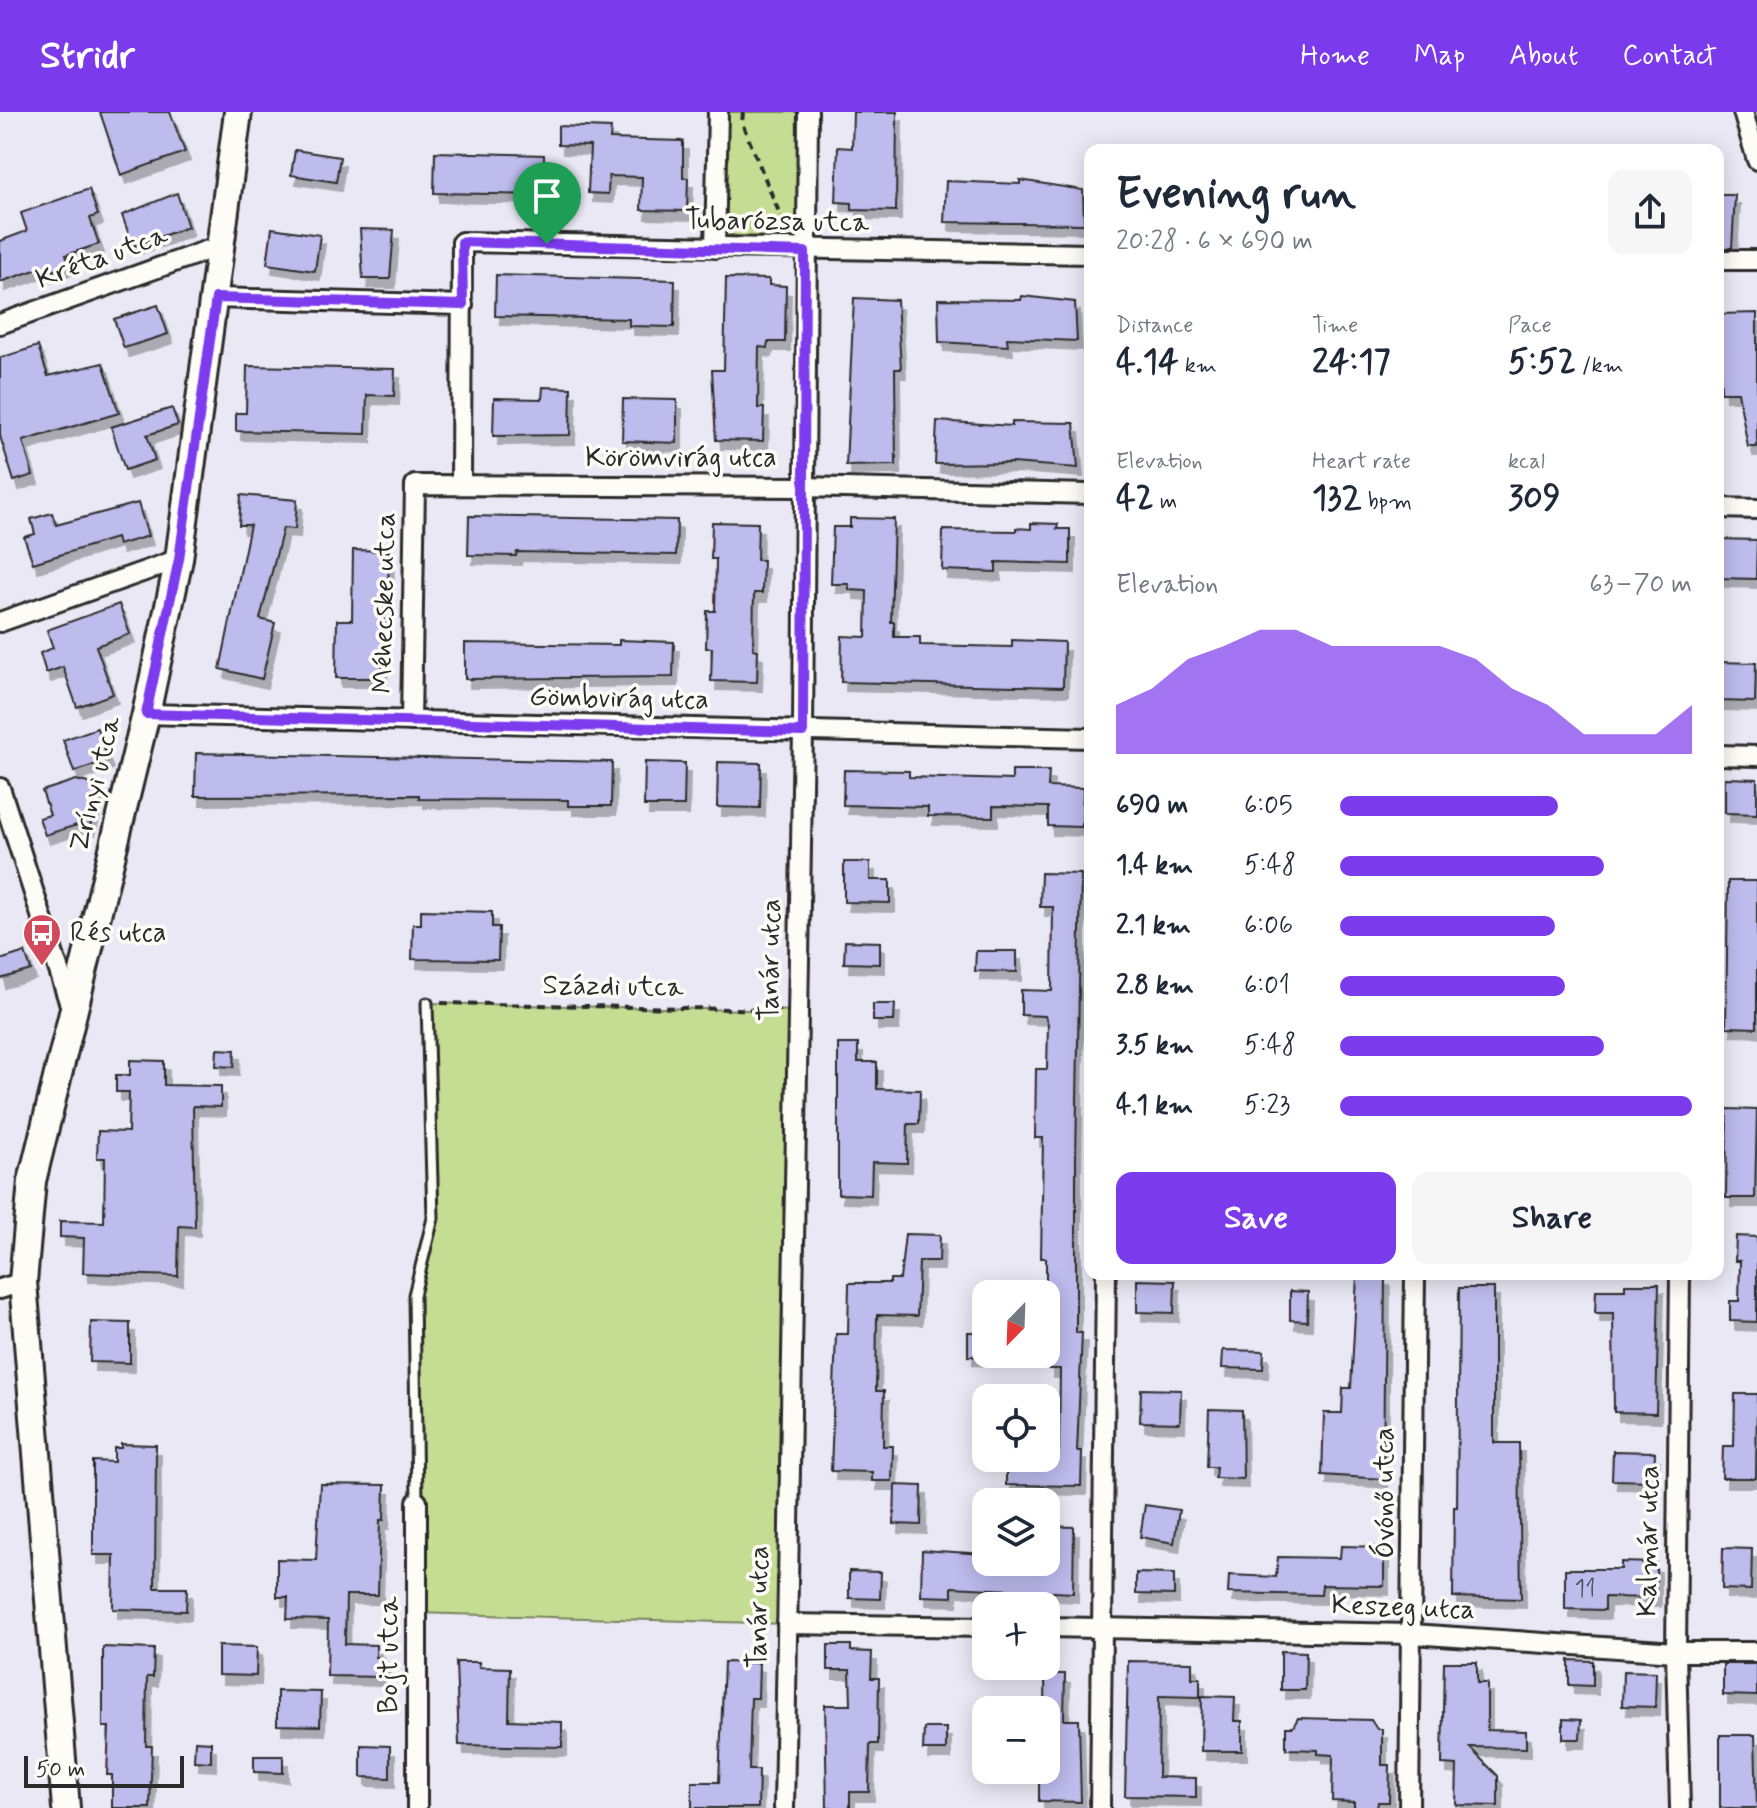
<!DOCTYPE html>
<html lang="en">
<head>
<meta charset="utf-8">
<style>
  body { margin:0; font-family:Mynerve,sans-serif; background:#f6f6f7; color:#1f2937; height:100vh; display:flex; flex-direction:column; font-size:30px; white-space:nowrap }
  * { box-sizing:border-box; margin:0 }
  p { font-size:26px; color:#747a83 }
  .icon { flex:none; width:44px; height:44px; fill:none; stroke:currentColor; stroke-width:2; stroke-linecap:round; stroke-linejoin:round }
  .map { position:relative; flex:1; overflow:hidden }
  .sheet { position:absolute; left:1084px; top:32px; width:640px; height:1136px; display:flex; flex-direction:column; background:#fff; border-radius:16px; box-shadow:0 4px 20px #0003 }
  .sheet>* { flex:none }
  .needle { width:52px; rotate:203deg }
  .controls { position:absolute; left:972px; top:1168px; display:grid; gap:16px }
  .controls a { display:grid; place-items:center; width:88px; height:88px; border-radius:16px; background:#fff; box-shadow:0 4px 20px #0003; font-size:40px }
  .scale { position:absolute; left:24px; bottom:20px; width:160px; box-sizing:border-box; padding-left:8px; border:4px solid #2b2b2b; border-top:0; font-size:22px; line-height:28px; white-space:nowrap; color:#2b2b2b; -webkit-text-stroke:6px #fdfcf7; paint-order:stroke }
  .pin { position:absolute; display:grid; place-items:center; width:68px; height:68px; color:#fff; margin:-82px -34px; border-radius:50% 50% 50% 0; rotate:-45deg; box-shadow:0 0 8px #0007 }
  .pin .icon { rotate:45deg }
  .round { display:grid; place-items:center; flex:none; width:84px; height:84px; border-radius:16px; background:#f6f6f7 }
  .head { display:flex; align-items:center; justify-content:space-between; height:136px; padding:0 32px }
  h1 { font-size:44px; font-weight:700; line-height:60px }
  .figures { display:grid; grid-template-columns:repeat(3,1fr); gap:12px; height:136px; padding:8px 32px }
  .figures div { display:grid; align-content:center }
  .figures b { font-size:34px; font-weight:700 }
  .figures small { font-size:22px; font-weight:400 }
  .figures p { font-size:22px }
  .chart { height:224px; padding:16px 32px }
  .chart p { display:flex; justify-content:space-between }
  .chart svg { width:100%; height:144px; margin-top:8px; fill:#7c3aed; opacity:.7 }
  .action { display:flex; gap:16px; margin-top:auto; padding:16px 32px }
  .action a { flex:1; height:92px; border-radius:16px; background:#7c3aed; color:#fff; font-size:32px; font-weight:700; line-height:92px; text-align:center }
  .action a+a { background:#f6f6f7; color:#1f2937 }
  ul { padding:0 32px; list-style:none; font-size:26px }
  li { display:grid; grid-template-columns:128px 96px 1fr; align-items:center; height:60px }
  li i { height:20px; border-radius:10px; background:#7c3aed }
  header { display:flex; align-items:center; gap:48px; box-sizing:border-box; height:112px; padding:0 40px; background:#7c3aed; color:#fff }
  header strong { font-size:38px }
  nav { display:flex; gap:44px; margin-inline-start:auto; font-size:28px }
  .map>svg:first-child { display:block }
  .green { fill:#c4dd93; stroke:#78845f; stroke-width:2 }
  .building { fill:#bebbed; stroke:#2b2b2b; stroke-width:2; filter:url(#shadow) }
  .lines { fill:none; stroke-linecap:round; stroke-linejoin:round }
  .service-casing { stroke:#2b2b2b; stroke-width:15 }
  .minor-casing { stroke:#2b2b2b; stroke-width:24 }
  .secondary-casing { stroke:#2b2b2b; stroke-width:32 }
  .path { stroke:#2b2b2b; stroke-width:4; stroke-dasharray:8 6; stroke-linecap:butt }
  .service { stroke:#fdfcf7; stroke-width:9 }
  .minor { stroke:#fdfcf7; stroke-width:18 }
  .secondary { stroke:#fdfcf7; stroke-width:26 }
  .route-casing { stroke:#fff; stroke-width:16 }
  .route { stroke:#7c3aed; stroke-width:10 }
  .labels { text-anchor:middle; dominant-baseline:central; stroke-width:7; stroke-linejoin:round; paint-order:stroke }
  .number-label { font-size:24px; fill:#504f5c }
  .street-label { font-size:28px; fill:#2b2b2b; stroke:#fdfcf7 }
  .poi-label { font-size:28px; fill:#2b2b2b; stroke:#fdfcf7; text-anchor:start }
</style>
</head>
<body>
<header>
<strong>Stridr</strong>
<nav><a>Home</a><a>Map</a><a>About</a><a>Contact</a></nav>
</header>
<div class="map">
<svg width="1757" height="1696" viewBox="0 0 1757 1696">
  <defs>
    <filter id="shadow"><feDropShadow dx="5" dy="9" stdDeviation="0" flood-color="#0004"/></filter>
  </defs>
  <rect width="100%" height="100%" fill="#eae8f4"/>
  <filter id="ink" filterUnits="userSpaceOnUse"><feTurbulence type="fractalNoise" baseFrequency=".0125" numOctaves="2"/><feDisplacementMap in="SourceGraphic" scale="16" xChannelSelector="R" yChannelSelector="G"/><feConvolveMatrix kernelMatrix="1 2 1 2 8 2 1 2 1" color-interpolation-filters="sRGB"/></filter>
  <g filter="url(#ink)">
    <g class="green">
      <path d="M722,0H803L800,113L796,121C777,129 739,130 723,118Z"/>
      <path d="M427,891L798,899L787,1512L417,1501L414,1183L430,1127Z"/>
    </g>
    <g class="building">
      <path d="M100,0H170L185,40L121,63Z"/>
      <path d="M853,0H897L896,99L852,98V91L836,90L838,35L852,36Z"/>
      <path d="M558,14L611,16L610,27L683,29V66H688L687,99L641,98L642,65L609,64L608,82L588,81L590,34L558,33Z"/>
      <path d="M295,38L340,45L336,70L291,63Z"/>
      <path d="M435,40L544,43V83L434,81Z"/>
      <path d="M1020,68L1083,78L1084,112L944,110L946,69L1020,72Z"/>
      <path d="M89,77L98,103L90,106L99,132L66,143L69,153L40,163L38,157L0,170V129L27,119L21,101Z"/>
      <path d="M177,81L188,115L133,134L122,103Z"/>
      <path d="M1718,83H1735L1732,136H1718Z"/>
      <path d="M272,116L320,123L315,159L267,152Z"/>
      <path d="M360,117L394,118L390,167H363Z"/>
      <path d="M496,163L675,168L674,215L629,214V207L495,204Z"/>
      <path d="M726,166L769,167V173L786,174L785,230H768L767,236L759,235L758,296H764L763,329L716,328L712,258H724Z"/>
      <path d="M1022,184L1075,190L1077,229L1007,226L1008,234L939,230L938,187L1021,188Z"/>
      <path d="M854,186L897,188L901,257H895L896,353L846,354Z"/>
      <path d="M158,193L168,222L124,236L114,207Z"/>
      <path d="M1757,201V335H1748L1738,280H1721L1718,202Z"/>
      <path d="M38,234L48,264L103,251L119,301L23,329L33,363L14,369L0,324V246Z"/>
      <path d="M247,254L395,257L394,284L367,283L366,322L236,319V301H246Z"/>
      <path d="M543,275L571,276L570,323L493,324L494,286L542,287Z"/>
      <path d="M623,287L677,288V331L622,329Z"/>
      <path d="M172,296L178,313L147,323L155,348L125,358L111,315Z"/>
      <path d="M937,309L1012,314V310L1074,311L1078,356L1012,351L935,352Z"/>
      <path d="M241,383L297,388L295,417L283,416L260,507L275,511L262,567L220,557L250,413H239Z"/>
      <path d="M138,391L148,424L118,433L116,426L33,451L24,425L35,422L31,407L52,401L56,413Z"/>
      <path d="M469,404L677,408L676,443L517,440L516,444L468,443Z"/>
      <path d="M850,406L894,407L891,510H894V525H920V533L1012,535V528L1064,530L1063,575L841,570L842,524L866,525L867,479L849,478V472H831L833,415H850Z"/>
      <path d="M712,410L758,411L757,448H763L762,481H754L753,537L758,538L757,570L711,569L712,536H706L707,499H715L716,447H711Z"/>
      <path d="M1031,411L1058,412L1057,417H1070V452L996,450V460L942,458L943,418L1016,419V416L1031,417Z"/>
      <path d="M1718,427L1757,428L1756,467L1718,466Z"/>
      <path d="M353,438L389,439L388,484H384L382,566H336L337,508H352Z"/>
      <path d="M119,492L130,522L96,534L113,582L77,595L63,555L46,561L40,541L53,536L47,518Z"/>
      <path d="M619,528L674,530L673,565L465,567V531L619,533Z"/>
      <path d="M1718,550L1756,551L1755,590L1718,589Z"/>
      <path d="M97,616L108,648L74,660L63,628Z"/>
      <path d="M196,641L612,650L611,694H568V688L419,687V683L195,684Z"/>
      <path d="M645,650L685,651L684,694H644Z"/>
      <path d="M718,650L761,651L760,696L717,695Z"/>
      <path d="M844,658L909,659V665L1012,668V659H1049L1048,675L1083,676L1082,715L1048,714V695L993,694V705L928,704V695L843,693Z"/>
      <path d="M1725,666L1757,667V702L1725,701Z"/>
      <path d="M76,668L100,674L90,714L80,712L45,723L39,706L50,703L42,679Z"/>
      <path d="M844,750H870V768H890V791L844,790Z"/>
      <path d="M1041,761L1081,762L1076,1048V1221H1082L1077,1339H1082L1081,1374L1006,1373V1353H1040L1046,1338L1059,1339L1060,1257H1049L1050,1201H1046V1146H1041L1043,1026H1035L1036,957H1047L1048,912L1045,904L1021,903V878L1052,879L1053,795H1040Z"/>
      <path d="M1728,769H1757V916L1726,915Z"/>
      <path d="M421,798L492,800V815H499L498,848L412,847L413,812H421Z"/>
      <path d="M845,829L880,830V852L844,851Z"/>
      <path d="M976,839H1017V860L975,859Z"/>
      <path d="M25,840L31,858L0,867V848Z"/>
      <path d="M873,892H895L894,909H873Z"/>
      <path d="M838,932H858V950H877V977L920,978L919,1012H908L907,1051L872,1050L871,1083L838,1082Z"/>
      <path d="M217,937L235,938L234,955L216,954Z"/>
      <path d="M130,948L164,949V973L221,974V995L193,994L195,1115L179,1114L178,1164L83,1161L84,1126L60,1125V1109L104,1110L105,1046H97L98,1019L128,1020L129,980H116V963H130Z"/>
      <path d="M1727,997L1757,998L1755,1086H1726Z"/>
      <path d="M905,1122L940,1123L939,1149H919L917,1204L877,1203L876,1279H884L883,1334H893L892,1369H872V1360L831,1359L836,1222H848L849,1171H890V1167H900Z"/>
      <path d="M1736,1124L1757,1125V1210L1730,1209V1189H1739L1740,1149H1735Z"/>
      <path d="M1357,1164L1385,1165L1383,1367L1322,1363L1324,1301H1342L1343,1276H1351Z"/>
      <path d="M1137,1168L1175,1169L1174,1201L1137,1200Z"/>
      <path d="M1625,1172H1659L1656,1301L1614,1300L1613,1201H1595L1596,1178H1625Z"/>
      <path d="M1459,1176H1494V1331H1519L1521,1487L1453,1485L1454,1395H1457Z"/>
      <path d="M1290,1179L1308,1180L1307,1209L1290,1208Z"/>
      <path d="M91,1210L130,1211V1251L90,1250Z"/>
      <path d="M968,1220H986V1245L968,1244Z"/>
      <path d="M1223,1238L1264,1239L1263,1257L1222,1256Z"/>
      <path d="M1141,1277L1181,1278L1180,1311L1140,1310Z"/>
      <path d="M1735,1282H1757L1756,1366H1722L1723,1334H1734Z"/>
      <path d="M1209,1297L1242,1298L1243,1367L1215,1366L1216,1355H1207Z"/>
      <path d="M121,1332L156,1333L155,1476H187L186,1499L113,1497L114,1443H93V1349L114,1350V1336H121Z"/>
      <path d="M1613,1339L1655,1340L1654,1369L1612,1368Z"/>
      <path d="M320,1372L385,1373L384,1408H380L378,1483H346L345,1532L376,1533V1545L384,1546V1565L327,1564L328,1508L287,1507L288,1485H277V1447L316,1448Z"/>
      <path d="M895,1373L922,1374L921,1413L894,1412Z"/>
      <path d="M1145,1393L1179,1398L1174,1431L1140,1425Z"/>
      <path d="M1046,1414L1074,1415L1073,1481L952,1475V1485L921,1484L922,1438L986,1442V1450H1046Z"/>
      <path d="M1341,1434L1384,1435V1474L1322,1473L1321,1483L1228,1481L1229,1463L1276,1465L1278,1445L1340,1446Z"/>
      <path d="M1723,1436L1752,1437L1751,1478L1722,1477Z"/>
      <path d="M1621,1450L1656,1451V1486L1605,1485V1498L1565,1497V1457H1621Z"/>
      <path d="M849,1459L881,1460L880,1487L849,1486Z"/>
      <path d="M1136,1461L1174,1462V1483L1136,1482Z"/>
      <path d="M828,1533H851V1539L872,1540L871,1566H879L878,1632H870L869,1680H850V1696H827L825,1593H851L850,1558H828Z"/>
      <path d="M218,1534L257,1535L256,1564L218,1563Z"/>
      <path d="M103,1535L154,1537L153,1565H147L146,1634H152L150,1696H112V1663H107L109,1615H103Z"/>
      <path d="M1281,1539L1306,1540L1305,1578H1281Z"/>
      <path d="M1569,1548L1593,1549V1574L1569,1573Z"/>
      <path d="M1128,1549L1192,1550V1566H1200V1585L1159,1584L1158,1665L1196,1666V1685L1125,1684Z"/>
      <path d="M456,1550H479V1555L510,1556L509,1608L562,1610V1635L459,1633Z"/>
      <path d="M724,1550L759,1551L758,1586H751L749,1658H759L758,1696H692V1670H719Z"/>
      <path d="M1444,1550H1477V1571H1487V1618L1526,1619V1636L1469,1635L1498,1664V1694L1456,1693L1457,1653L1442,1652Z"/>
      <path d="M1723,1552H1757V1584L1723,1583Z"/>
      <path d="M1623,1559L1656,1560L1655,1595L1622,1594Z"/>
      <path d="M1045,1562H1065L1064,1608H1079L1081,1690L1039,1689V1658H1046Z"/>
      <path d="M277,1579L321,1580L320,1614L277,1613Z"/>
      <path d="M1202,1584L1235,1585L1234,1609H1242V1639H1201Z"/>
      <path d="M1298,1606L1371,1608L1377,1617H1382V1653H1390L1389,1690H1378L1377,1696H1354V1690L1332,1689L1333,1643L1318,1642V1638L1286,1637V1615H1293Z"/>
      <path d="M1563,1607L1581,1608L1580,1627H1563Z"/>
      <path d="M924,1616H946V1638H923Z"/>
      <path d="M1720,1623H1755L1757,1696H1720Z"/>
      <path d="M195,1629L211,1630V1650L194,1649Z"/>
      <path d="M361,1633L390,1634V1666L361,1665Z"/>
      <path d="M254,1644H283V1661L254,1660Z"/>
    </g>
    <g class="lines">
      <g class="service-casing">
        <path id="service" d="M417,1390L414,1183L433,1106L427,891"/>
      </g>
      <g class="minor-casing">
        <g id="minor">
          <path d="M1743,0L1757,48"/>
          <path d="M715,136L718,0"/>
          <path d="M1718,148H1757"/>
          <path d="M216,186L463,193"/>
          <path d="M0,212L222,133"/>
          <path d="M461,372L462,130L1090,142"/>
          <path d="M1718,396L1757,397"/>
          <path d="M0,510L179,447"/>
          <path d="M146,602L1090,626"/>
          <path d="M411,609L415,373L803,375L1090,382"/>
          <path d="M1718,643L1757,644"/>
          <path d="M0,676L72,899"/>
          <path d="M0,1177L23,1170"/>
          <path d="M787,1512L986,1515"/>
          <path d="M1046,1515L1412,1522L1676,1540H1757"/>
          <path d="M417,1696V1390"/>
          <path d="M784,1696L803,620L808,0"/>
          <path d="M1100,1696L1106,1162"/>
          <path d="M1409,1696L1415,1162"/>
          <path d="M1680,1696L1676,1540L1680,1162"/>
        </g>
      </g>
      <g class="secondary-casing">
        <path id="secondary" d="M66,1696L23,1170L32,1069L146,602L179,447L238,0"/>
      </g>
      <g class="path">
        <path d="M743,0L742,11L786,117"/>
        <path d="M441,891L780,898"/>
      </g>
      <use href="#service" class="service"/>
      <use href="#minor" class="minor"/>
      <use href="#secondary" class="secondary"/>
    </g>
  </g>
  <g class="lines" filter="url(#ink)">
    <g class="route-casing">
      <path id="route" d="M462,130L805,140L803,620L146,602L179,447L216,186L463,193Z"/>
    </g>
    <use href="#route" class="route"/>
  </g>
  <defs>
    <g id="bus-pin" transform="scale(2)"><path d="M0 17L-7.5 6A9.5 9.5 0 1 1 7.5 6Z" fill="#d1495b" stroke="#fdfcf7"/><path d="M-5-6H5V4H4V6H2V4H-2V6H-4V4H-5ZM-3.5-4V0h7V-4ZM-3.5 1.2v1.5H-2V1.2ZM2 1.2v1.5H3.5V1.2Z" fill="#fff"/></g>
  </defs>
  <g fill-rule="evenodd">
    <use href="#bus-pin" x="42" y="821"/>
  </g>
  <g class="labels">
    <g class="number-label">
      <text x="1585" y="1477">11</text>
    </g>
    <g class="street-label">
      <text transform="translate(777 110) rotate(1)">Tubarózsa utca</text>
      <text transform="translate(102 146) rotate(-20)">Kréta utca</text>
      <text x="681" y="346">Körömvirág utca</text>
      <text transform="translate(385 491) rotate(-89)">Méhecske utca</text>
      <text transform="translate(619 587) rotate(1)">Gömbvirág utca</text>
      <text transform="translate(96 672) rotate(-76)">Zrínyi utca</text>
      <text transform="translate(771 848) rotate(-89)">Tanár utca</text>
      <text transform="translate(613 875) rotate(1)">Százdi utca</text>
      <text transform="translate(1385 1381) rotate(-90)">Óvónő utca</text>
      <text transform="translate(1649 1429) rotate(-89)">Kalmár utca</text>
      <text transform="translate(759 1495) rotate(-89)">Tanár utca</text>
      <text transform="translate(1403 1496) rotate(2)">Keszeg utca</text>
      <text transform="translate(389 1543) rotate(-90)">Bojt utca</text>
    </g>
    <g class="poi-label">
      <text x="70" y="821">Rés utca</text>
    </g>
  </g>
</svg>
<div class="controls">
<a><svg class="needle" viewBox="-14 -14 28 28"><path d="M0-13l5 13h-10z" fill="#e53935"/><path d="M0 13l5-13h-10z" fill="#747a83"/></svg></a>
<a><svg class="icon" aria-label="locate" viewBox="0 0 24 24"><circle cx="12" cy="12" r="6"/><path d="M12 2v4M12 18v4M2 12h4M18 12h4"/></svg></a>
<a><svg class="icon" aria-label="layers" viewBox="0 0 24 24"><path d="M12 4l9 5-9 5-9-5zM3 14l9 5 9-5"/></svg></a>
<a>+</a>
<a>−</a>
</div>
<div class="scale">50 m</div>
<div class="pin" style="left:547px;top:132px;background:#1e9e55"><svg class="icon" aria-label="arrive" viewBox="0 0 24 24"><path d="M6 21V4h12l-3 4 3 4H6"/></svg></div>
<section class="sheet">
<div class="head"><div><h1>Evening run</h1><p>20:28 · 6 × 690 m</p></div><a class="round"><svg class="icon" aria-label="share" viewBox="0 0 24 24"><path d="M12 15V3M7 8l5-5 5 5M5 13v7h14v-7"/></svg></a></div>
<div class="figures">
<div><p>Distance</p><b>4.14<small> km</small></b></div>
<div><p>Time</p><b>24:17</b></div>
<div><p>Pace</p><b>5:52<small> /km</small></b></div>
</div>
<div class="figures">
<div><p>Elevation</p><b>42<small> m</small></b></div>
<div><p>Heart rate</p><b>132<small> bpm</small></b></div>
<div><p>kcal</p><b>309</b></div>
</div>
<div class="chart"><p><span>Elevation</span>63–70 m</p>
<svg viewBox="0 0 160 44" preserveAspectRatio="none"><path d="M0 44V29L10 24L20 15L30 11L40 6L50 6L60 11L70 11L80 11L90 11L100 15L110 24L120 29L130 38L140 38L150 38L160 29V44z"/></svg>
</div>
<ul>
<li><b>690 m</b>6:05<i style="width:62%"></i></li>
<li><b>1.4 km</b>5:48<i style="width:75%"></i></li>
<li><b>2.1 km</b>6:06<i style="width:61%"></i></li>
<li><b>2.8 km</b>6:01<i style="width:64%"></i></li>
<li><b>3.5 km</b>5:48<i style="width:75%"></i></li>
<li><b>4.1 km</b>5:23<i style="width:100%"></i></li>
</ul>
<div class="action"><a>Save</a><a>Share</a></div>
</section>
</div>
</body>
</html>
